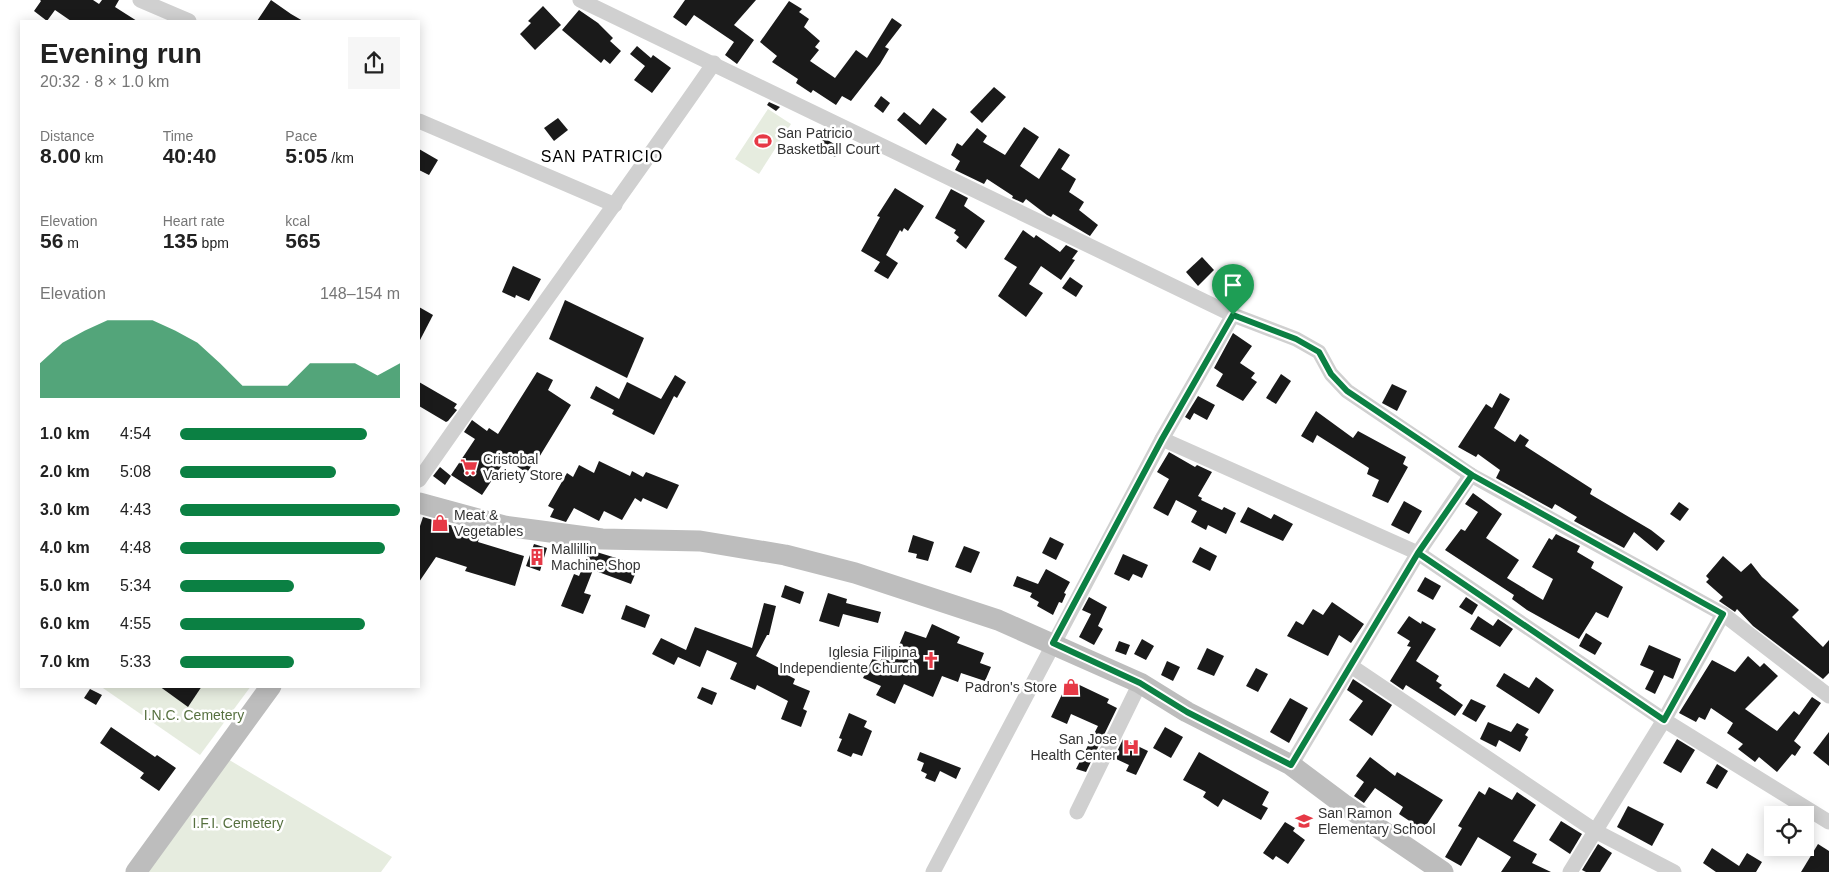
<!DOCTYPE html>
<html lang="en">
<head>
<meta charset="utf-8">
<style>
  body { margin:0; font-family:Helvetica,sans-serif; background:#f6f6f6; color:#222; height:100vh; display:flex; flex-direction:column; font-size:19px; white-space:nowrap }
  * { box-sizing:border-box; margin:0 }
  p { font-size:16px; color:#767676 }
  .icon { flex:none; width:28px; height:28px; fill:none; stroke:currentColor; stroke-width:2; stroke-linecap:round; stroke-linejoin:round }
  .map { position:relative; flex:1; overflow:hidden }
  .drawer { position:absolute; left:20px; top:20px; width:400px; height:668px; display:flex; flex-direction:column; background:#fff; border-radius:0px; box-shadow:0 2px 12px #0003 }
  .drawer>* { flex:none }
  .tools { position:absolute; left:1764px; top:806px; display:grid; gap:10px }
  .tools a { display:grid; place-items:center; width:50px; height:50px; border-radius:0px; background:#fff; box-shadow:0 2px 12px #0003; font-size:25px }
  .pin { position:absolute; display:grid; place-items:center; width:42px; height:42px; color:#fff; margin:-51px -21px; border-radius:50% 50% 50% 0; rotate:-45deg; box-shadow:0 0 5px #0007 }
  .pin .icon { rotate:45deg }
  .round { display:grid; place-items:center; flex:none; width:52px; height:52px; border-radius:0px; background:#f6f6f6 }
  .overview { display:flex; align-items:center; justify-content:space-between; height:85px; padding:0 20px }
  h1 { font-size:28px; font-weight:800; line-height:38px }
  .stats { display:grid; grid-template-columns:repeat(3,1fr); gap:8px; height:85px; padding:5px 20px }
  .stats div { display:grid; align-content:center }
  .stats b { font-size:21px; font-weight:800 }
  .stats small { font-size:14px; font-weight:400 }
  .stats p { font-size:14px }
  .chart { height:140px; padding:10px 20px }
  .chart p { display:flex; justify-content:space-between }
  .chart svg { width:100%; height:90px; margin-top:5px; fill:#0b8043; opacity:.7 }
  ul { padding:0 20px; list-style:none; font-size:16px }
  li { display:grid; grid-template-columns:80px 60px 1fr; align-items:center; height:38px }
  li i { height:12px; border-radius:6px; background:#0b8043 }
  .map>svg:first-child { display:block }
  .green { fill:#e6ecdf }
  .building { fill:#1a1a1a }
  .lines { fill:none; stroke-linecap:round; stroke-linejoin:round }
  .street { stroke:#d0d0d0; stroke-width:15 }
  .secondary { stroke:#bdbdbd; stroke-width:21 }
  .route-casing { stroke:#fff; stroke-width:10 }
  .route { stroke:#0b8043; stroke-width:6 }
  .labels { text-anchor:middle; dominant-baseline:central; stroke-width:5; stroke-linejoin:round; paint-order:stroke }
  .poi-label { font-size:14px; fill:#333; stroke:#fff; text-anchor:start }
  .park-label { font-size:14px; fill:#56703f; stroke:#fff }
  .quarter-label { font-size:16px; letter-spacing:1px; fill:#000; stroke:#fff }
</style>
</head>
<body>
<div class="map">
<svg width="1829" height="872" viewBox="0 0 1829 872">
  <rect width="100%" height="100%" fill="#fff"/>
  <g class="green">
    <path d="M768,109L791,124L759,174L735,159Z"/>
    <path d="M100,686H251L200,755Z"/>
    <path d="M226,758L392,857L381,872H141Z"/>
  </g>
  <g class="building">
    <path d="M40,0H93L99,4L102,0H119L115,7L137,21H71L55,10L47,21L34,11L41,1Z"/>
    <path d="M271,0L291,14L303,21H257Z"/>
    <path d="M685,0H756L734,25L754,40L737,64L725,55L734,42L694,15L686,26L673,17Z"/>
    <path d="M789,1L802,9L799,12L809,19L804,27L820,41L815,47L819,50L810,61L835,78L856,50L867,58L892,18L902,25L885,47L889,49L880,64L851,101L842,96L836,105L813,90L811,93L796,83L798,79L772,62L777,56L760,42Z"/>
    <path d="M543,6L561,25L535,50L520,34L531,23L528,21Z"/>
    <path d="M579,10L598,23L613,38L610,41L621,51L610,64L604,59L601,63L562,30Z"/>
    <path d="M637,46L651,58L653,55L671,68L652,93L634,80L645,66L630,54Z"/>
    <path d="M994,87L1006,97L982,123L970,112Z"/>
    <path d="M881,96L890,103L883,113L874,106Z"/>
    <path d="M769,102L780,107L776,111L767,105Z"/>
    <path d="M933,108L947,119L926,145L897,120L904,112L920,125Z"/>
    <path d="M558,118L568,130L554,141L544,128Z"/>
    <path d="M1024,127L1039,137L1020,166L1039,179L1059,148L1070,155L1061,169L1076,179L1069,192L1084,202L1079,210L1098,225L1090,236L1053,214L1051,217L1047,215L1026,199L1023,203L1012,198L1013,196L987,179L984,184L955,170L960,161L951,155L957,143L962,146L977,128L987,136L983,142L1005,155Z"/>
    <path d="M824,138L841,148L835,157L818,147Z"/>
    <path d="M419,149L438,160L429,175L419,170Z"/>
    <path d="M895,188L924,206L908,231L904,228L902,232L900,230L886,255L898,263L888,279L874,271L880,262L861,251L880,217L877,216Z"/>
    <path d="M951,189L968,198L964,206L985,221L966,249L956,241L959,237L954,233L956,230L935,218Z"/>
    <path d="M1023,230L1034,238L1036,235L1060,252L1066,245L1078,251L1072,259L1075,260L1061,280L1041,266L1029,284L1043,293L1026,317L998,296L1017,267L1004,259Z"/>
    <path d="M1202,257L1214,270L1198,286L1186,272Z"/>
    <path d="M513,266L541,279L529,301L516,295L515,298L502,292Z"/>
    <path d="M1070,277L1083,286L1076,297L1062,288Z"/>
    <path d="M1243,280L1251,290L1242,297L1234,287Z"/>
    <path d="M565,300L644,338L627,378L549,339Z"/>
    <path d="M419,307L433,315L419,342Z"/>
    <path d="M1233,333L1252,346L1240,363L1255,373L1251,378L1257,382L1243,401L1216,386L1223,374L1214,368Z"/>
    <path d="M537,372L553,380L548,390L571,405L538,459L536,458L527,473L506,459L482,495L451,475L475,439L464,432L472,420L487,431L489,428L498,434Z"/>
    <path d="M1281,374L1291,381L1276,404L1266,398Z"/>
    <path d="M675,375L686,382L677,398L674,396L654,435L612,414L614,410L590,398L596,386L619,399L627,382L661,399Z"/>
    <path d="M419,382L457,404L454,408L457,410L448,421L446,422L419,406Z"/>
    <path d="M1392,384L1407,391L1397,411L1382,403Z"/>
    <path d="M1500,393L1510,399L1494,428L1515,442L1520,434L1529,440L1525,446L1592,489L1590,494L1651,530L1665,541L1657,551L1634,532L1624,548L1574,521L1577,517L1555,504L1552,509L1496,478L1500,470L1478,454L1476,457L1458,447L1486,404L1492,408Z"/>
    <path d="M1198,396L1215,405L1207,420L1194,413L1190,420L1185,417Z"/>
    <path d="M1316,411L1353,438L1358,431L1406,457L1403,464L1408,467L1388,503L1372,496L1379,480L1367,474L1369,468L1317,435L1313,443L1301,436Z"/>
    <path d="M1169,452L1195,467L1197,465L1212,472L1198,496L1202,498L1201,500L1222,510L1224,507L1236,513L1226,534L1208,525L1206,530L1191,522L1197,511L1176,500L1168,516L1153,508L1169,479L1157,472Z"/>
    <path d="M599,461L630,476L632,471L643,477L646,472L679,485L667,509L643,498L641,502L635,498L622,520L604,511L599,521L574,508L566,522L550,517L554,509L548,506L567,473L573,477L579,465L594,473Z"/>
    <path d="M440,467L451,476L445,485L433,476Z"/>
    <path d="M1473,493L1502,514L1486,538L1519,560L1507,578L1543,600L1553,579L1532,567L1549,538L1552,540L1556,534L1580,546L1577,552L1594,562L1591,568L1623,587L1608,618L1596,612L1579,639L1527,610L1512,599L1514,595L1445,550L1461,529L1465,531L1478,512L1465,504Z"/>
    <path d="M1404,501L1422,511L1409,534L1391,525Z"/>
    <path d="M1679,502L1689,509L1680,521L1670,514Z"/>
    <path d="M1248,507L1271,519L1274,514L1293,524L1283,541L1240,522Z"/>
    <path d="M423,517L480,534L478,542L524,556L515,586L465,571L467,567L436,557L419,582V529Z"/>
    <path d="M913,535L934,542L928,561L916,558L917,554L908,552Z"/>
    <path d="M1050,537L1064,544L1056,560L1042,553Z"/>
    <path d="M534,544L547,548L540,571L526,566Z"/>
    <path d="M964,546L980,552L971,573L955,567Z"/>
    <path d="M1200,547L1217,556L1210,571L1192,562Z"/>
    <path d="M590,550L639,565L631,584L593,570L584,593L591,595L583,614L561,606L574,574L579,576Z"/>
    <path d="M1123,554L1148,565L1142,578L1133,574L1129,581L1114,574Z"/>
    <path d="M1723,556L1741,572L1751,563L1762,577L1799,610L1792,617L1823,647L1829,640V673L1823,679L1753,626L1737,609L1735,612L1719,601L1723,597L1706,582L1709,579L1706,576Z"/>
    <path d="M1046,569L1070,582L1064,593L1066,594L1062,603L1059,602L1053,615L1037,606L1039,602L1030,597L1032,593L1013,586L1017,576L1038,584Z"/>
    <path d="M1425,577L1441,586L1433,600L1417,591Z"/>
    <path d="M785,585L804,592L800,604L781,597Z"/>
    <path d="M828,593L847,599L846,603L881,612L878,623L843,614L839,627L819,621Z"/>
    <path d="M1089,597L1107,607L1098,626L1103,629L1094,645L1079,637L1091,614L1082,610Z"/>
    <path d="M1466,597L1478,605L1472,615L1459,607Z"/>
    <path d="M1332,602L1364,624L1351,643L1339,635L1328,656L1287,636L1296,621L1303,625L1313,609L1323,615Z"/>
    <path d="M764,603L776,606L769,635H767L756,656L781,669L780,671L795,679L793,684L810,691L803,709L807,711L801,727L781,719L788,701L757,685L755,690L730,679L737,663L707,650L700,667L678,657L674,665L652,654L661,638L686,650L695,627L752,648Z"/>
    <path d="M626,605L650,615L645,628L621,619Z"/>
    <path d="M1409,616L1421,624L1422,621L1436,629L1416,661L1439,676L1436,681L1442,685L1439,688L1463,705L1455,716L1406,685L1403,690L1390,681L1411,647L1407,646L1410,641L1397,633Z"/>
    <path d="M1478,616L1493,626L1498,619L1513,629L1500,647L1470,629Z"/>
    <path d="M932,624L960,637L957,643L984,653L980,663L991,667L985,681L961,673L958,682L942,676L933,697L904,684L895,704L876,695L881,686L863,678L873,658L880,662L882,658L892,662L905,631L926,638Z"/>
    <path d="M1586,633L1602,643L1595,655L1579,646Z"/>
    <path d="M1142,639L1154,646L1146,660L1134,654Z"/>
    <path d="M1119,641L1130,645L1126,655L1115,651Z"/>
    <path d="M1649,645L1681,659L1673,679L1664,675L1655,694L1645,689L1654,671L1640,665Z"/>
    <path d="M1207,648L1224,656L1214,676L1197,669Z"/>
    <path d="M1748,656L1760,667L1764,663L1778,676L1745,709L1777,731L1794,711L1799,715L1812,697L1821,703L1794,741L1801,747L1795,756L1792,754L1777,772L1759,757L1755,762L1738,749L1743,744L1727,733L1733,723L1711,708L1705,720L1699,717L1696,722L1679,713L1712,660L1735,672Z"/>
    <path d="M1167,661L1180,667L1173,681L1161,675Z"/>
    <path d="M1256,668L1268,674L1258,692L1246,686Z"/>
    <path d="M1504,673L1529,688L1536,677L1554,690L1539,714L1496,686Z"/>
    <path d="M1353,679L1392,705L1372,736L1349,720L1363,701L1347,690Z"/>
    <path d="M1069,680L1109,699L1107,703L1117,708L1086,772L1076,769L1098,726L1071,714L1067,724L1051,717Z"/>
    <path d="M159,686H202L188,707Z"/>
    <path d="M702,687L717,693L712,705L697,698Z"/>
    <path d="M90,689L102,695L96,705L84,698Z"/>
    <path d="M1290,698L1308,708L1289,743L1270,732Z"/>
    <path d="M1471,699L1486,706L1476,722L1462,714Z"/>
    <path d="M849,713L867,721L864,727L872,731L862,756L853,753L851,757L837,751L842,739L839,738Z"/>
    <path d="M1488,722L1511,732L1517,723L1529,729L1525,735L1528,737L1520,752L1499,740L1496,747L1480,739Z"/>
    <path d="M111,727L155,757L157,755L176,768L159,791L140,778L144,773L100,743Z"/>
    <path d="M1165,727L1183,737L1171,758L1153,748Z"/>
    <path d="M1829,732V766L1813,753Z"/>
    <path d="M1123,739L1148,751L1136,775L1126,771L1129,765L1114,758Z"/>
    <path d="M1677,739L1695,750L1681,773L1663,763Z"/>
    <path d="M920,752L961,768L956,779L940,771L935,782L925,778L927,774L921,771L924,763L917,760Z"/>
    <path d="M1199,752L1269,792L1262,805L1268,808L1261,820L1223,799L1218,807L1203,797L1206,792L1183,780Z"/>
    <path d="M1370,757L1395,776L1397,772L1443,800L1423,830L1399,814L1403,807L1375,788L1364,803L1354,796L1364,782L1356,776Z"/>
    <path d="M1717,764L1728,771L1717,789L1706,783Z"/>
    <path d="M1489,787L1512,800L1517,792L1536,805L1513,841L1537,854L1532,863L1551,872H1501L1511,857L1478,837L1461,866L1445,857L1462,828L1458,826L1479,791L1485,795Z"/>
    <path d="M1628,806L1664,824L1652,846L1617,827Z"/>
    <path d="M1561,821L1582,834L1570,854L1549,840Z"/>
    <path d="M1285,822L1295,828L1293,831L1305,840L1288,864L1276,856L1273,860L1263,853Z"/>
    <path d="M1598,844L1612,853L1600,872H1586L1582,870Z"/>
    <path d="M1818,844L1829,851V872H1801Z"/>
    <path d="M1712,848L1739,866L1747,853L1762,862L1756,872H1716L1703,863Z"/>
  </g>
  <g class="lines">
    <g class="street">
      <path d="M140,0L189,21"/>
      <path d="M580,0L1233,315L1296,339L1319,352L1331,374L1347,391L1471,475L1723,614L1829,696"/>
      <path d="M419,121L615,205"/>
      <path d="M1162,439L1418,553L1664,720L1829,822"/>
      <path d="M419,480C516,340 617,203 714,63"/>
      <path d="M1351,666L1597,832L1674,872"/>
      <path d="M1291,765L1418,553L1471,475"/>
      <path d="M1077,812L1140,683"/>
      <path d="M933,872L1162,439L1233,315"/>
      <path d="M1570,872L1664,720L1723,614"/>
    </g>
    <g class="secondary">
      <path d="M419,503L504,526L602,539L700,541L785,555L855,573L998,620L1140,683L1187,712L1291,765L1343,804L1443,872"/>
      <path d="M136,872L271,686"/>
    </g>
  </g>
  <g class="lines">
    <g class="route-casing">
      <path id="route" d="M1233,315L1162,439L1053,643L1140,683L1187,712L1291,765L1418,553L1472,475L1723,614L1664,720L1418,553L1472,475L1347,391L1331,374L1319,352L1296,339L1233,315"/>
    </g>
    <use href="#route" class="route"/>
  </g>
  <defs>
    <g id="stadium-bare" transform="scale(1.35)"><path d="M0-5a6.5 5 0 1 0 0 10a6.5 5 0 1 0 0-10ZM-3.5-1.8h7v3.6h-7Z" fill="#e63946" stroke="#fff" stroke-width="2.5" paint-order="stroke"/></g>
    <g id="supermarket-bare" transform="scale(1.35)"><path d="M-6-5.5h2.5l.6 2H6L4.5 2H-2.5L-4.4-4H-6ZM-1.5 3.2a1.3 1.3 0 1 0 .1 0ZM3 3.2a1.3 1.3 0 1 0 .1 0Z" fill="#e63946" stroke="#fff" stroke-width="2.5" paint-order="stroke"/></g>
    <g id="shop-bare" transform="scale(1.35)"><path d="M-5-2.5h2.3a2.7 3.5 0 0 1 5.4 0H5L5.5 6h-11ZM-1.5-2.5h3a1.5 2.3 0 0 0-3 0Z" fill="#e63946" stroke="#fff" stroke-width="2.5" paint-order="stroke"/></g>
    <g id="building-bare" transform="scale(1.35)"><path d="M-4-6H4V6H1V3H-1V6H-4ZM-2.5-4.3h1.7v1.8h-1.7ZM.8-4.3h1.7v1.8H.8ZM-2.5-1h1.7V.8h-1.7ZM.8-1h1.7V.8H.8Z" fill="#e63946" stroke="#fff" stroke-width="2.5" paint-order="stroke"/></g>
    <g id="church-bare" transform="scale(1.35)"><path d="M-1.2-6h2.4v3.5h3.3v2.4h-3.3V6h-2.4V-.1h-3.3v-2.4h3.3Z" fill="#e63946" stroke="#fff" stroke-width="2.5" paint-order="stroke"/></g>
    <g id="hospital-bare" transform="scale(1.35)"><path d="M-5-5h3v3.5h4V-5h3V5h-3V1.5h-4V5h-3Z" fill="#e63946" stroke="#fff" stroke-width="2.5" paint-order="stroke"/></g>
    <g id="school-bare" transform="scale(1.35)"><path d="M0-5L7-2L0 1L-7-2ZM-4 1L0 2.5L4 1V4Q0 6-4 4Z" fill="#e63946" stroke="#fff" stroke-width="2.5" paint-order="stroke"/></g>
  </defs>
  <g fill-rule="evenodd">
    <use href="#stadium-bare" x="763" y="141"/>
    <use href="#supermarket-bare" x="469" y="467"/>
    <use href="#shop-bare" x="440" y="523"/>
    <use href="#building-bare" x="537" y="557"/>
    <use href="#church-bare" x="931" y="660"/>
    <use href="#shop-bare" x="1071" y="687"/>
    <use href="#hospital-bare" x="1131" y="747"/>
    <use href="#school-bare" x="1304" y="821"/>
  </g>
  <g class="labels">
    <g class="poi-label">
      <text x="777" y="133">San Patricio<tspan x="777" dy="16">Basketball Court</tspan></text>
      <text x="483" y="459">Cristobal<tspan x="483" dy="16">Variety Store</tspan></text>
      <text x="454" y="515">Meat &amp;<tspan x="454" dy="16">Vegetables</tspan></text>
      <text x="551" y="549">Mallillin<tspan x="551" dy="16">Machine Shop</tspan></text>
      <text x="917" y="652" text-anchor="end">Iglesia Filipina<tspan x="917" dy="16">Independiente Church</tspan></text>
      <text x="1057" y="687" text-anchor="end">Padron's Store</text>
      <text x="1117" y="739" text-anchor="end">San Jose<tspan x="1117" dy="16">Health Center</tspan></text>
      <text x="1318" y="813">San Ramon<tspan x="1318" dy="16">Elementary School</tspan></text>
    </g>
    <g class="park-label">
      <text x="194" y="715">I.N.C. Cemetery</text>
      <text x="238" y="823">I.F.I. Cemetery</text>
    </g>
    <g class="quarter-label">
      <text x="602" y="156">SAN PATRICIO</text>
    </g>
  </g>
</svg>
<div class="tools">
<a><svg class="icon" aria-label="locate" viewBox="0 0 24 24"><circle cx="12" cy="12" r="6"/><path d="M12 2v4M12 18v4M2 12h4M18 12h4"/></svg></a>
</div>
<div class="pin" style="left:1233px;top:315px;background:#1e9e55"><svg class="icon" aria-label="arrive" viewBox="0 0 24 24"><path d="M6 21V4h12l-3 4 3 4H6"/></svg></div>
<section class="drawer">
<div class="overview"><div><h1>Evening run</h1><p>20:32 · 8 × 1.0 km</p></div><a class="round"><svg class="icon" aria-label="share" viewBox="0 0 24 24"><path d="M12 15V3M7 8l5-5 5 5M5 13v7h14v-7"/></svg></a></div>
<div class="stats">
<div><p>Distance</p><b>8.00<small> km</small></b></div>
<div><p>Time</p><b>40:40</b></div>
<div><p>Pace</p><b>5:05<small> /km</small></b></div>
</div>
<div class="stats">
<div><p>Elevation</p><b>56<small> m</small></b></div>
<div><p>Heart rate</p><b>135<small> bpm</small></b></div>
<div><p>kcal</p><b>565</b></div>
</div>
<div class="chart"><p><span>Elevation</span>148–154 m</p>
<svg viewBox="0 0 160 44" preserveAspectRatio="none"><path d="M0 44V27L10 17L20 11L30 6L40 6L50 6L60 11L70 17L80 27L90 38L100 38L110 38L120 27L130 27L140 27L150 33L160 27V44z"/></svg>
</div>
<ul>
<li><b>1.0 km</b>4:54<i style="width:85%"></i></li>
<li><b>2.0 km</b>5:08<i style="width:71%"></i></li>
<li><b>3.0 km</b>4:43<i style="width:100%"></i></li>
<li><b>4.0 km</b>4:48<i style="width:93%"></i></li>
<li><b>5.0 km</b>5:34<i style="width:52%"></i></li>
<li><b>6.0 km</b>4:55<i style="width:84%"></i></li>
<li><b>7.0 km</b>5:33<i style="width:52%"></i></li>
</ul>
</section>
</div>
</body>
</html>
